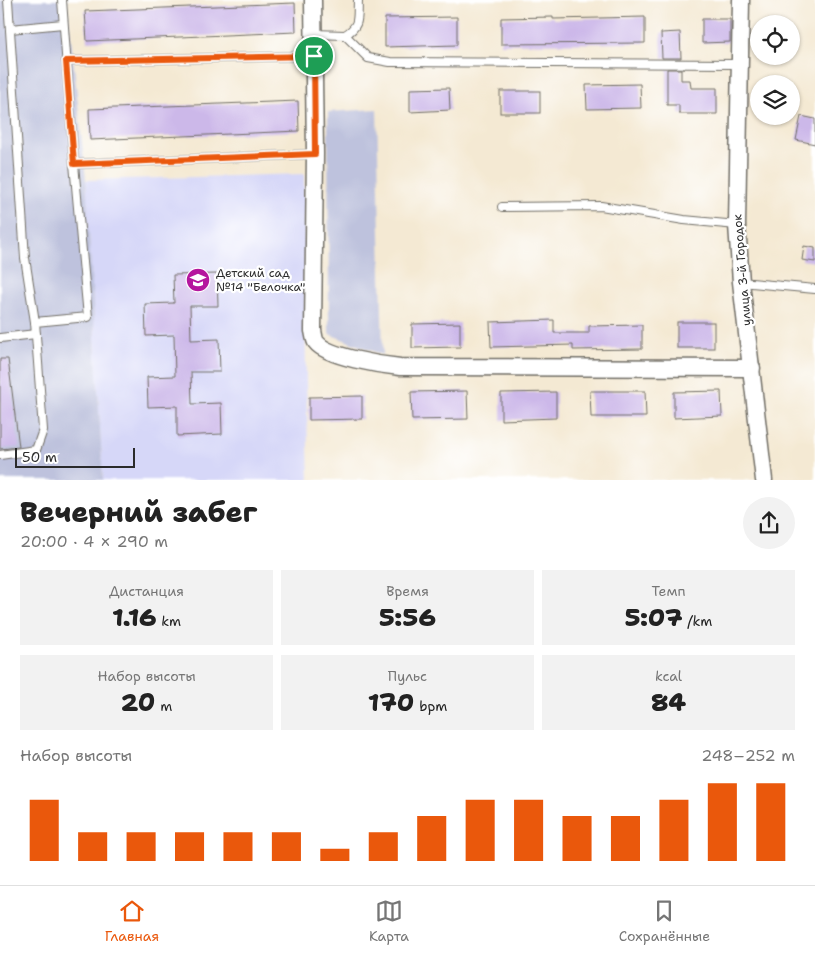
<!DOCTYPE html>
<html lang="ru">
<head>
<meta charset="utf-8">
<style>
  body { margin:0; font-family:"Shantell Sans",sans-serif; background:#f2f2f2; color:#222; height:100vh; display:flex; flex-direction:column; font-size:19px; white-space:nowrap }
  * { box-sizing:border-box; margin:0 }
  p { font-size:16px; color:#767676 }
  .icon { flex:none; width:28px; height:28px; fill:none; stroke:currentColor; stroke-width:2; stroke-linecap:round; stroke-linejoin:round }
  .map { position:relative; height:480px; overflow:hidden }
  .drawer { display:flex; flex-direction:column; background:#fff; flex:1 }
  .drawer>* { flex:none }
  .fabs { position:absolute; left:750px; top:15px; display:grid; gap:10px }
  .fabs a { display:grid; place-items:center; width:50px; height:50px; border-radius:50%; background:#fff; box-shadow:0 1px 4px #0004; font-size:25px }
  .scale { position:absolute; left:15px; bottom:12px; width:120px; box-sizing:border-box; padding-left:5px; border:2px solid #2b2b2b; border-top:0; font-size:14px; line-height:18px; white-space:nowrap; color:#2b2b2b; -webkit-text-stroke:4px #fff; paint-order:stroke }
  .pin { position:absolute; display:grid; place-items:center; width:42px; height:42px; color:#fff; margin:-21px; border:2px solid #fff; border-radius:50%; box-shadow:0 1px 5px #0007 }
  .round { display:grid; place-items:center; flex:none; width:52px; height:52px; border-radius:26px; background:#f2f2f2 }
  .summary { display:flex; align-items:center; justify-content:space-between; height:85px; padding:0 20px }
  h1 { font-size:28px; font-weight:800; line-height:38px }
  .metrics { display:grid; grid-template-columns:repeat(3,1fr); gap:8px; height:85px; padding:5px 20px }
  .metrics div { display:grid; align-content:center; border-radius:0px; background:#f2f2f2; text-align:center }
  .metrics b { font-size:25px; font-weight:800 }
  .metrics small { font-size:14px; font-weight:400 }
  .metrics p { font-size:14px }
  .chart { height:140px; padding:10px 20px }
  .chart p { display:flex; justify-content:space-between }
  .chart svg { width:100%; height:90px; margin-top:5px; stroke:#ea580c; stroke-width:6 }
  .dock { display:flex; justify-content:space-around; align-items:center; height:70px; border-top:1px solid #e0e0e0; background:#fff; font-size:14px; color:#767676 }
  .dock a { display:grid; justify-items:center; gap:2px }
  .dock .active { color:#ea580c }
  .map>svg:first-child { display:block }
  .built { fill:#d6d7f8 }
  .industrial { fill:#bec2dd }
  .building { fill:#ccb8e9 }
  .lines { fill:none; stroke-linecap:round; stroke-linejoin:round }
  .lane-casing { stroke:#716e66; stroke-width:10 }
  .street-casing { stroke:#716e66; stroke-width:19 }
  .lane { stroke:#fff; stroke-width:8 }
  .street { stroke:#fff; stroke-width:16 }
  .route-casing { stroke:#fff; stroke-width:10 }
  .route { stroke:#ea580c; stroke-width:6 }
  .labels { text-anchor:middle; dominant-baseline:central; stroke-width:4.5; stroke-linejoin:round; paint-order:stroke }
  .street-label { font-size:12px; fill:#2b2b2b; stroke:#fff }
  .poi-label { font-size:12px; fill:#2b2b2b; stroke:#fff; text-anchor:start }
</style>
</head>
<body>
<div class="map">
<svg width="815" height="480" viewBox="0 0 815 480">
  <rect width="100%" height="100%" fill="#fff"/>
  <filter id="ink" filterUnits="userSpaceOnUse"><feTurbulence type="fractalNoise" baseFrequency=".02" numOctaves="2"/><feDisplacementMap in="SourceGraphic" scale="10" xChannelSelector="R" yChannelSelector="G"/><feConvolveMatrix kernelMatrix="1 2 1 2 8 2 1 2 1" color-interpolation-filters="sRGB"/></filter>
  <filter id="wash" filterUnits="userSpaceOnUse"><feTurbulence type="fractalNoise" baseFrequency=".0096" numOctaves="4" result="noise"/><feDisplacementMap in="SourceGraphic" scale="20" xChannelSelector="R" yChannelSelector="G"/><feGaussianBlur stdDeviation="1.12" result="paint"/><feColorMatrix in="noise" values="0 0 0 0 0 0 0 0 0 0 0 0 0 0 0 0 0 1.4 0 .05"/><feComposite in="paint" operator="in"/></filter>
  <g filter="url(#wash)">
    <rect width="100%" height="100%" fill="#f4e9d3"/>
    <path class="built" d="M304,174L306,380L309,480H103L86,180Z"/>
    <g class="industrial">
      <path d="M0,0H67L86,180L103,480H0Z"/>
      <path d="M377,109L383,355L329,334L328,112Z"/>
    </g>
    <g id="blocks">
      <g class="building">
        <path d="M295,3L296,32L87,41L85,11Z"/>
        <path d="M457,17V45L385,47V18Z"/>
        <path d="M553,17V19L645,17V43L501,44V18Z"/>
        <path d="M702,19H730V42L702,43Z"/>
        <path d="M680,32L681,58H662L661,33Z"/>
        <path d="M667,69H681V80H690L691,88H717V114H679V105H667Z"/>
        <path d="M640,84L641,108L587,109L586,85Z"/>
        <path d="M449,88L450,110L410,112V89Z"/>
        <rect x="500" y="91" width="40" height="22"/>
        <path d="M298,101L299,131L90,140L89,109Z"/>
        <path d="M801,116L815,119V144L796,140Z"/>
        <path d="M804,246L815,248V262L802,260Z"/>
        <path d="M217,274L218,306H190L191,340L219,339L220,372H191L192,404L221,403L222,434L177,436V406L148,407L147,377L175,376L174,335L146,336L145,304L174,303L173,275Z"/>
        <path d="M554,320V333H589V326L642,325V349L573,350V345L491,347L490,322Z"/>
        <rect x="677" y="322" width="37" height="26"/>
        <path d="M460,323V347L412,348V324Z"/>
        <path d="M0,359H8L19,447L0,449Z"/>
        <path d="M467,391L468,419L412,420L411,392Z"/>
        <path d="M590,391H645L646,417H591Z"/>
        <path d="M721,391L722,416L674,418V392Z"/>
        <path d="M556,392V418L501,420V393Z"/>
        <path d="M362,396V419L309,420V397Z"/>
      </g>
    </g>
  </g>
  <g filter="url(#ink)">
    <use href="#blocks" fill-opacity="0" stroke="#716e66" stroke-width="1"/>
    <g class="lines">
      <g class="lane-casing">
        <g id="lane">
          <path d="M8,0L25,258L35,322"/>
          <path d="M62,0L74,164L315,154"/>
          <path d="M10,29L63,24"/>
          <path d="M313,34L345,35L368,58L390,62L739,64"/>
          <path d="M345,35C361,25 357,18 358,0"/>
          <path d="M66,61L314,56"/>
          <path d="M502,207L601,206L684,220L737,225"/>
          <path d="M741,282L815,289"/>
          <path d="M0,338L36,334"/>
          <path d="M0,455L36,450L43,430L35,322L88,317L74,164"/>
        </g>
      </g>
      <g class="street-casing">
        <g id="street">
          <path d="M313,0L315,154L313,331C314,334 314,339 316,342C327,357 381,365 400,367L752,368"/>
          <path d="M741,0L737,225L741,282L764,480"/>
        </g>
      </g>
      <use href="#lane" class="lane"/>
      <use href="#street" class="street"/>
    </g>
  </g>
  <g class="lines" filter="url(#ink)">
    <g class="route-casing">
      <path id="route" d="M314,56L315,154L74,164L66,61Z"/>
    </g>
    <use href="#route" class="route"/>
  </g>
  <defs>
    <g id="school-disc" transform="scale(1.25)"><circle r="9.5" fill="#b5179e" stroke="#fff"/><path d="M0-5L7-2L0 1L-7-2ZM-4 1L0 2.5L4 1V4Q0 6-4 4Z" fill="#fff"/></g>
  </defs>
  <g fill-rule="evenodd">
    <use href="#school-disc" x="198" y="280"/>
  </g>
  <g class="labels">
    <g class="street-label">
      <text transform="translate(742 270) rotate(-95)">улица 3-й Городок</text>
    </g>
    <g class="poi-label">
      <text x="216" y="273">Детский сад<tspan x="216" dy="14">№14 "Белочка"</tspan></text>
    </g>
  </g>
</svg>
<div class="fabs">
<a><svg class="icon" aria-label="locate" viewBox="0 0 24 24"><circle cx="12" cy="12" r="6"/><path d="M12 2v4M12 18v4M2 12h4M18 12h4"/></svg></a>
<a><svg class="icon" aria-label="layers" viewBox="0 0 24 24"><path d="M12 4l9 5-9 5-9-5zM3 14l9 5 9-5"/></svg></a>
</div>
<div class="scale">50 m</div>
<div class="pin" style="left:314px;top:56px;background:#1e9e55"><svg class="icon" aria-label="arrive" viewBox="0 0 24 24"><path d="M6 21V4h12l-3 4 3 4H6"/></svg></div>
</div>
<section class="drawer">
<div class="summary"><div><h1>Вечерний забег</h1><p>20:00 · 4 × 290 m</p></div><a class="round"><svg class="icon" aria-label="share" viewBox="0 0 24 24"><path d="M12 15V3M7 8l5-5 5 5M5 13v7h14v-7"/></svg></a></div>
<div class="metrics">
<div><p>Дистанция</p><b>1.16<small> km</small></b></div>
<div><p>Время</p><b>5:56</b></div>
<div><p>Темп</p><b>5:07<small> /km</small></b></div>
</div>
<div class="metrics">
<div><p>Набор высоты</p><b>20<small> m</small></b></div>
<div><p>Пульс</p><b>170<small> bpm</small></b></div>
<div><p>kcal</p><b>84</b></div>
</div>
<div class="chart"><p><span>Набор высоты</span>248–252 m</p>
<svg viewBox="0 0 160 44" preserveAspectRatio="none"><path d="M5 44V14M15 44V30M25 44V30M35 44V30M45 44V30M55 44V30M65 44V38M75 44V30M85 44V22M95 44V14M105 44V14M115 44V22M125 44V22M135 44V14M145 44V6M155 44V6"/></svg>
</div>
</section>
<nav class="dock">
<a class="active"><svg class="icon" aria-label="home" viewBox="0 0 24 24"><path d="M3 11l9-7 9 7M6 9v11h12V9"/></svg>Главная</a>
<a><svg class="icon" aria-label="map" viewBox="0 0 24 24"><path d="M3 6l6-2 6 2 6-2v14l-6 2-6-2-6 2zM9 4v14M15 6v14"/></svg>Карта</a>
<a><svg class="icon" aria-label="saved" viewBox="0 0 24 24"><path d="M7 4h10v16l-5-4-5 4z"/></svg>Сохранённые</a>
</nav>
</body>
</html>
